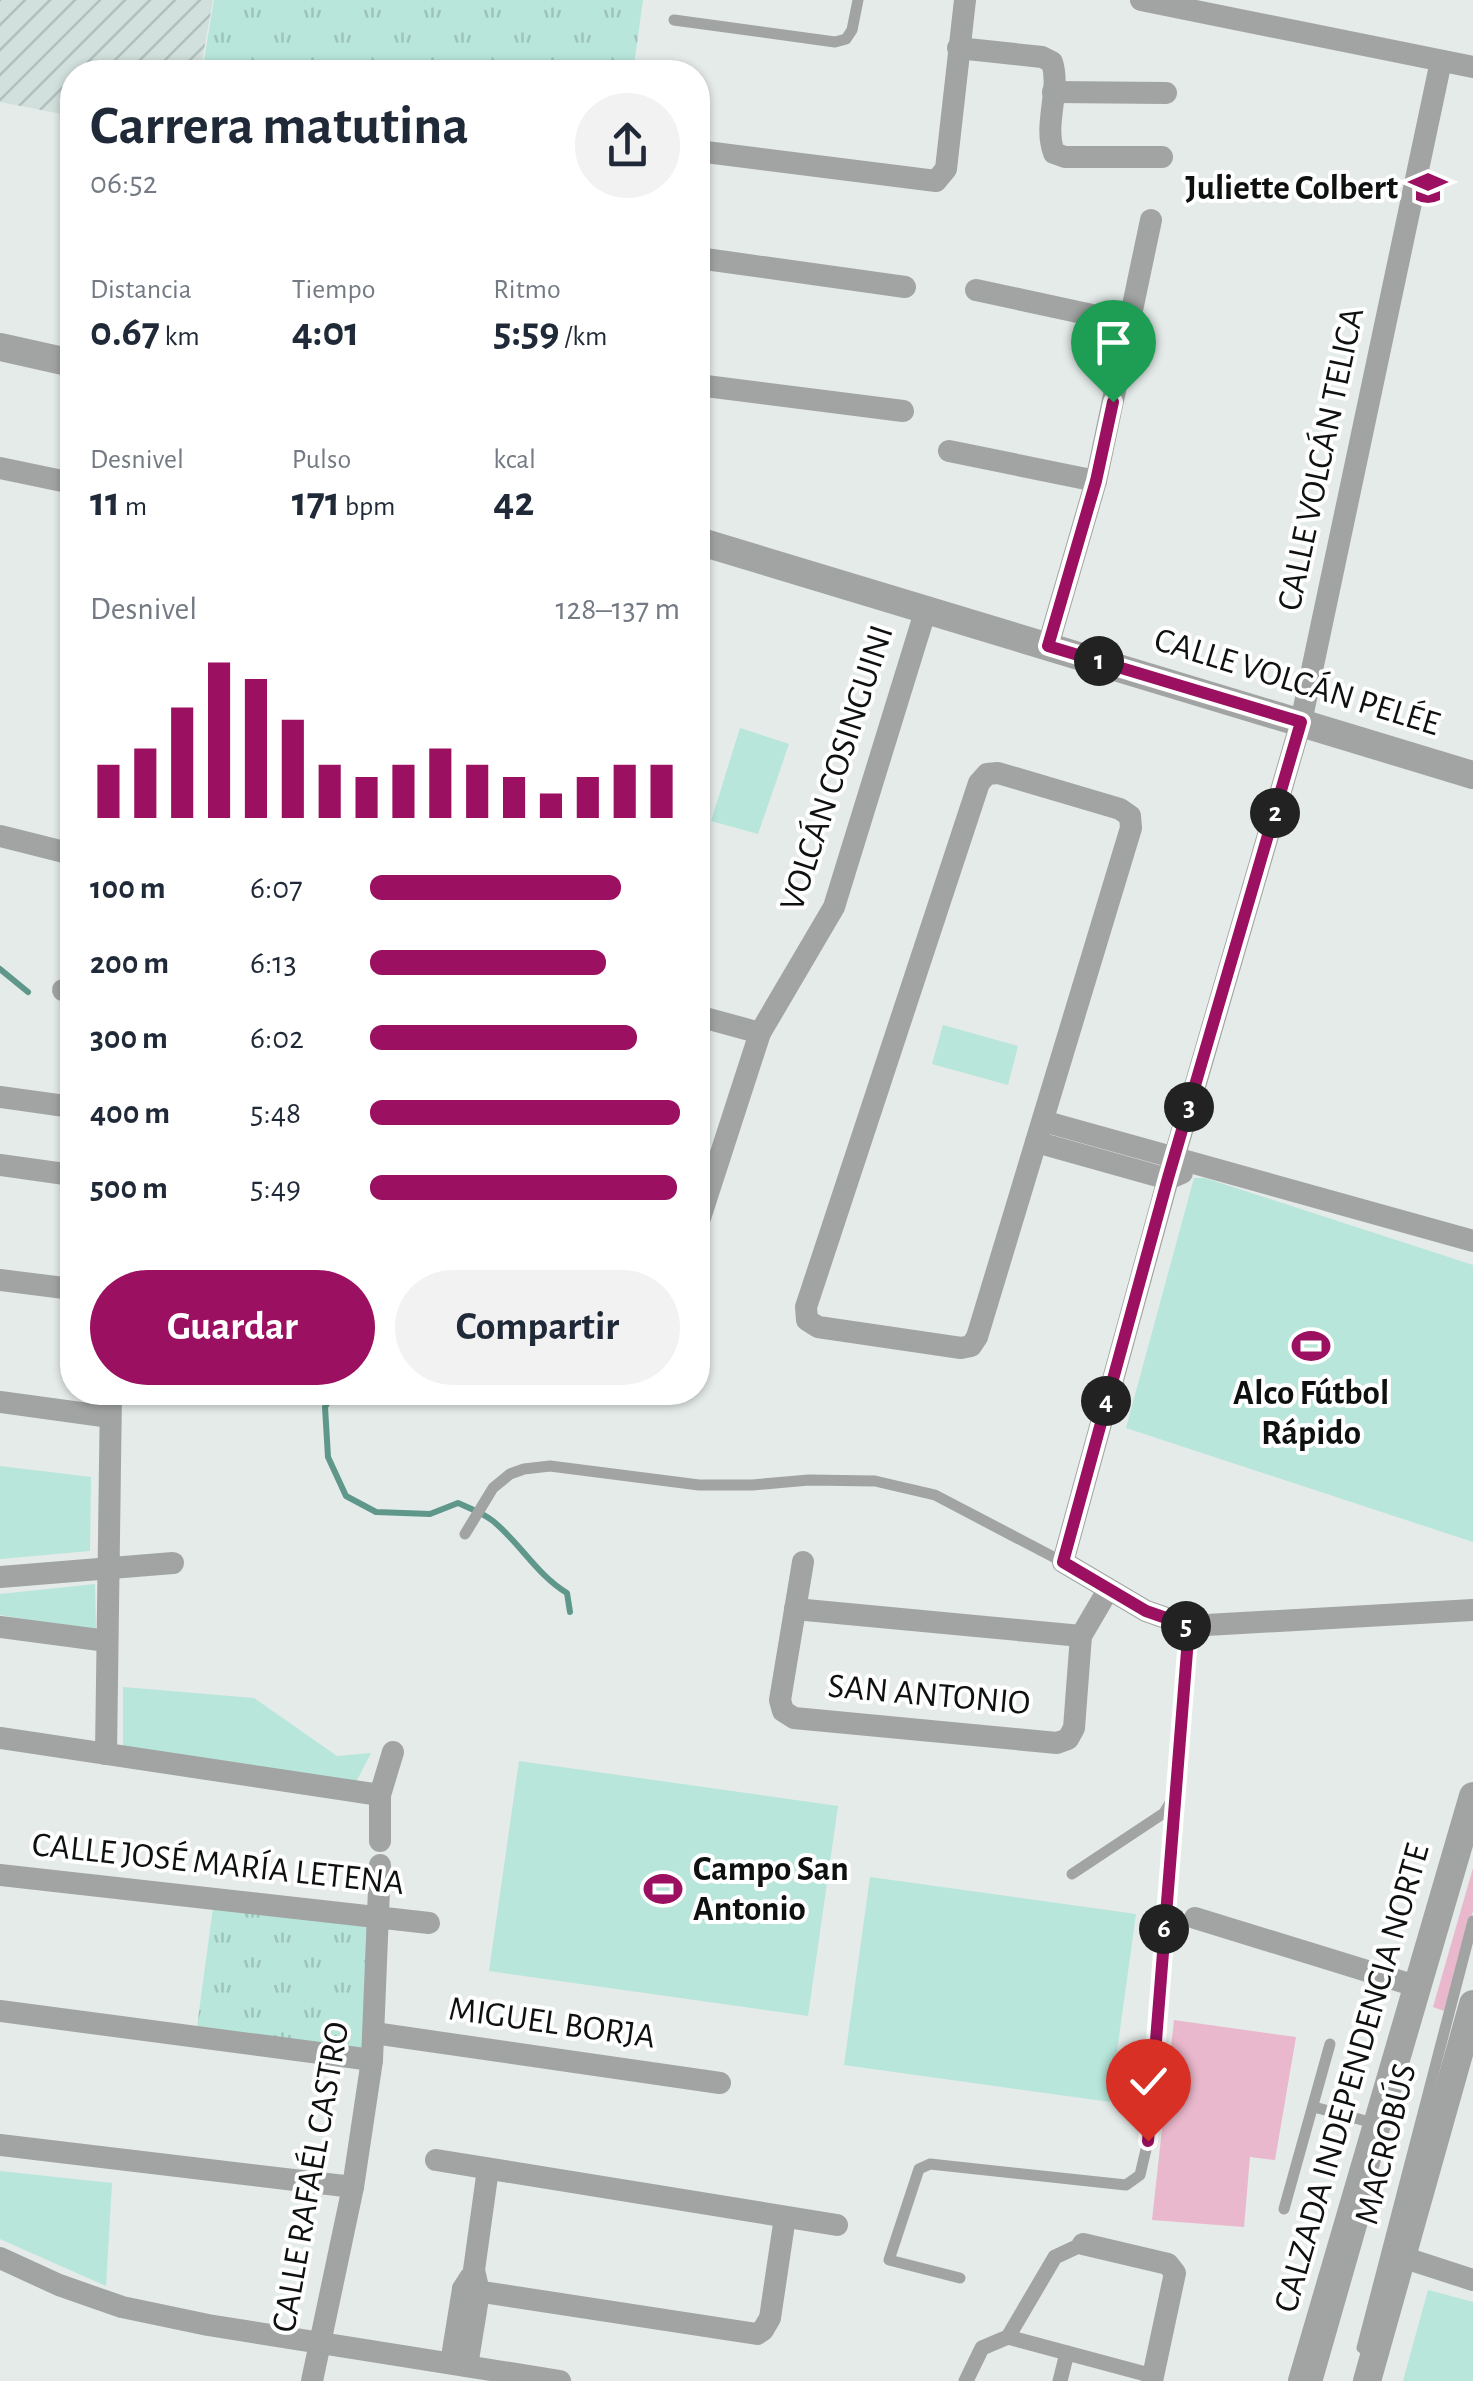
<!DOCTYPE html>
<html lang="es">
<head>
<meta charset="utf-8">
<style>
  body { margin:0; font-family:"Alegreya Sans",sans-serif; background:#f2f2f3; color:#1f2937; height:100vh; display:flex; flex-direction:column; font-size:38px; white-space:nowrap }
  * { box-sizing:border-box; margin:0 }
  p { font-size:32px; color:#747a83 }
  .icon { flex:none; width:55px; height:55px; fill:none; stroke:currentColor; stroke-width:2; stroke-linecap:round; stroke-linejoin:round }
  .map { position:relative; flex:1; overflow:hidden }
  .details { position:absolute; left:60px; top:60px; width:650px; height:1345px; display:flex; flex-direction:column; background:#fff; border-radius:40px; box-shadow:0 2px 8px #0004 }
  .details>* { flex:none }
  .pin { position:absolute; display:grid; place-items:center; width:85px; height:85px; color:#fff; margin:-102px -42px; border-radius:50% 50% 50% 0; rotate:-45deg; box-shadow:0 0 10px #0007 }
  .pin .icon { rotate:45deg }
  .km { position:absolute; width:50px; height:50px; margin:-25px; border-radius:50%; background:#222; color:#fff; font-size:28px; line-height:50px; text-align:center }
  .round { display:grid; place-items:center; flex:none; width:105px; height:105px; border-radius:52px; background:#f2f2f3 }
  .headline { display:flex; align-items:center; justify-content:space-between; height:170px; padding:0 30px }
  h1 { font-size:55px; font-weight:700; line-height:75px }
  .stats { display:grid; grid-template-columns:repeat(3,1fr); gap:15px; height:170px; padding:10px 30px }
  .stats div { display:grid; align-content:center }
  .stats b { font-size:42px; font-weight:700 }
  .stats small { font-size:28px; font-weight:400 }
  .stats p { font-size:28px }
  .chart { height:280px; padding:20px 30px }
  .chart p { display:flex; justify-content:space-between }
  .chart svg { width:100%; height:180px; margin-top:10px; stroke:#9b1061; stroke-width:6 }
  .primary-button { display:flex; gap:20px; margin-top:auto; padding:20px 30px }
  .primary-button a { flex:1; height:115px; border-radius:60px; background:#9b1061; color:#fff; font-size:40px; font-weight:700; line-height:115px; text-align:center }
  .primary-button a+a { background:#f2f2f3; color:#1f2937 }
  ul { padding:0 30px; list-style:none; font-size:32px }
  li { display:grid; grid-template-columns:160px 120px 1fr; align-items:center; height:75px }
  li i { height:25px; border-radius:12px; background:#9b1061 }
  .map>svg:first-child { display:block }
  .industrial { fill:url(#industrial-furrows) }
  .grass { fill:url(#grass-tufts) }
  .park { fill:#b8e6da }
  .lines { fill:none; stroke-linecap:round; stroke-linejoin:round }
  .stream { stroke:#5f988b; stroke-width:6 }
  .building { fill:#eab8cc }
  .service { stroke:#a1a4a3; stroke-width:11 }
  .pedestrian { stroke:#a1a4a3; stroke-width:15 }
  .minor { stroke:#a1a4a3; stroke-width:22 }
  .tertiary { stroke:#a1a4a3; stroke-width:28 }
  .route-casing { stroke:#fff; stroke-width:20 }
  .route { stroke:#9b1061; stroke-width:12 }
  .labels { text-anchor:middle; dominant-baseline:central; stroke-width:8; stroke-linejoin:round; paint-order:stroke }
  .poi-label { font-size:35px; font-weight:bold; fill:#0f1110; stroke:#fff; text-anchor:end }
  .street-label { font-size:35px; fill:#0f1110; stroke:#fff }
</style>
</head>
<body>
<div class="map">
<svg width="1473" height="2381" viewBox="0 0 1473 2381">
  <defs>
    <pattern id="industrial-furrows" width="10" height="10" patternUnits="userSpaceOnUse" patternTransform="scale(2.5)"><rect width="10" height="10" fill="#d1e0dc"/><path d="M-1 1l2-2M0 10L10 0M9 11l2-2" fill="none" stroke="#b2bfbc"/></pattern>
    <pattern id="grass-tufts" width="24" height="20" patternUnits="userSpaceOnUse" patternTransform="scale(2.5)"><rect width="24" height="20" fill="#b8e6da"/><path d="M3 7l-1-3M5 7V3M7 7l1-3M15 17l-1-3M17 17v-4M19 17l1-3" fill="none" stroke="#9dc4ba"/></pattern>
  </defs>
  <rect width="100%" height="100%" fill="#e4ebe9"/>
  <path class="industrial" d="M0,0H213L200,72H72V116L0,102Z"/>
  <g class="grass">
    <path d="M214,0H643L633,72H202Z"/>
    <path d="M214,1900L374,1919L372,2055L196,2034Z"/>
  </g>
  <g class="park">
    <path d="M740,728L789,744L758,834L711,821Z"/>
    <path d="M943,1025L1018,1046L1008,1085L932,1064Z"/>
    <path d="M1194,1178H1205L1473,1265V1542L1126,1428Z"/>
    <path d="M0,1466L91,1477L90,1551L0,1559Z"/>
    <path d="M95,1584L96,1631L0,1615V1594Z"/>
    <path d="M123,1687L254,1698L337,1756L371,1753L355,1784L123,1748Z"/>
    <path d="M519,1761L838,1806L808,2016L489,1971Z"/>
    <path d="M870,1877L1136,1914L1110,2102L844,2065Z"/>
    <path d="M0,2171L112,2183L106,2286L0,2239Z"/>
    <path d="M1428,2290L1473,2302V2381H1403Z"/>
  </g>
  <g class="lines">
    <g class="stream">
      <path d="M0,969L28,992"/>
      <path d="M334,1392L325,1407L328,1457L346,1496L376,1512L430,1514L458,1503C469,1508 483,1513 493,1521C520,1543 537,1575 567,1593L570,1612"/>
    </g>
  </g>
  <g class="building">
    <path d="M1473,1868V1911L1444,2011L1433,2007Z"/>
    <path d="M1174,2020L1296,2037L1275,2160L1250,2157L1244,2227L1152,2220Z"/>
  </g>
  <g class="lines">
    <g class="service">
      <path d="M674,20L835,42L846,39L852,30L858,0"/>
      <path d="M465,1534L493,1488L510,1474L524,1469L550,1466L699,1485H752L809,1480L875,1481L935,1495L1063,1562"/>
      <path d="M1072,1874L1164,1813L1172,1800"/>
      <path d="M1314,2107L1377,2124"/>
      <path d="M1284,2209L1330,2044"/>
      <path d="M960,2278L889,2260L919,2169L930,2164L1126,2185L1140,2175L1148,2141L1189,1626"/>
      <path d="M1362,2348L1473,1921"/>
      <path d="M1317,2381L1374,2182"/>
    </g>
    <g class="pedestrian">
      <path d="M1008,2337L1153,2376"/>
      <path d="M966,2381L982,2348L1008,2337L1055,2257L1083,2244"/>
      <path d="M1060,2381L1067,2353"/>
    </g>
    <g class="minor">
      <path d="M1141,0L1473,67"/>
      <path d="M958,48L1042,57L1052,62C1061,91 1043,124 1054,153L1065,157H1162"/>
      <path d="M1441,61L1301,722L1168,1179L1063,1562L1146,1611L1189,1626L1473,1610"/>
      <path d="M1053,92L1166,93"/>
      <path d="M698,151L936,181L946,169L965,0"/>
      <path d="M698,258L905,287"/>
      <path d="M976,290L1129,323"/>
      <path d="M698,385L903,411"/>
      <path d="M949,451L1096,481"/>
      <path d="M0,468L72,483"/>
      <path d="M1048,646L1096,481L1151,220"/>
      <path d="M998,773L1120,809L1130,816L1131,828L977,1337L971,1346L961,1348L818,1327L807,1320L806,1307L979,783L987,774Z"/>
      <path d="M0,836L72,854"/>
      <path d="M63,990L72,992"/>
      <path d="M698,1016L760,1033"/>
      <path d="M0,1097L72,1107"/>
      <path d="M1043,1121L1473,1241"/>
      <path d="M1036,1142L1168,1179L1182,1173"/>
      <path d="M0,1165L72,1175"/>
      <path d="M698,1224L760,1033L834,907L926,609"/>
      <path d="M0,1280L72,1289"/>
      <path d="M0,1402L110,1417"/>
      <path d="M803,1562L780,1700L783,1711L794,1718L1057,1743L1068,1739L1074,1728L1081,1636L1108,1590"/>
      <path d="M0,1577L173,1563"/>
      <path d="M795,1609L1081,1636"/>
      <path d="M0,1627L107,1641"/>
      <path d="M0,1738L380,1795"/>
      <path d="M106,1754L111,1392"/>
      <path d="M380,1841V1795L393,1752"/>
      <path d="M0,1875L429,1923"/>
      <path d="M1195,1918L1419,1987"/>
      <path d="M0,2011L372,2060"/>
      <path d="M374,2033L720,2083"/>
      <path d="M0,2145L353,2187"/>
      <path d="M436,2160L837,2225"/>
      <path d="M1083,2244L1168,2264L1175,2273L1152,2381"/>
      <path d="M1402,2257L1473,2280"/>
      <path d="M0,2258L59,2285L122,2307L208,2325L560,2381"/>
      <path d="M463,2289L757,2334L763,2330L770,2318L785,2217"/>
      <path d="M451,2363L463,2289L470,2278"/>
      <path d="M467,2366L479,2292L474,2270L488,2169"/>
      <path d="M312,2381L353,2187L372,2060L380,1865"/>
    </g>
    <g class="tertiary">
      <path d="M0,347L72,363"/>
      <path d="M698,541L1473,775"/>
      <path d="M1302,2381L1473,1796"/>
      <path d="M1367,2381L1473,2004"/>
    </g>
  </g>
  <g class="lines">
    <g class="route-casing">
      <path id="route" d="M1113,402L1096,481L1048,646L1301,722L1168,1178L1063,1562L1146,1611L1189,1626L1148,2141"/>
    </g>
    <use href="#route" class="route"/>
  </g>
  <defs>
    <g id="school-bare" transform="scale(3)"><path d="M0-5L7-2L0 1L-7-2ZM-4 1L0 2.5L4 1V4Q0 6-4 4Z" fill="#9b1061" stroke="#fff" stroke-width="2.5" paint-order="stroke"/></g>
    <g id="stadium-bare" transform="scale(3)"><path d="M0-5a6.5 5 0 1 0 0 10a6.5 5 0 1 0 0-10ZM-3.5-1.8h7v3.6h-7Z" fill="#9b1061" stroke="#fff" stroke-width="2.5" paint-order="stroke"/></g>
  </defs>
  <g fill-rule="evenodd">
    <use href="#school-bare" x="1428" y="188"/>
    <use href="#stadium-bare" x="1311" y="1346"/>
    <use href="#stadium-bare" x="663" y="1889"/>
  </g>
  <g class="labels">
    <g class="poi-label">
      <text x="1398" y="188">Juliette Colbert</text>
      <text x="1311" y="1393" text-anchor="middle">Alco Fútbol<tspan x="1311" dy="40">Rápido</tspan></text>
      <text x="693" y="1869" text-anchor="start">Campo San<tspan x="693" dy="40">Antonio</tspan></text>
    </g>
    <g class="street-label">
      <text transform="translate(1321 459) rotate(-78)">CALLE VOLCÁN TELICA</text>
      <text transform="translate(1297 682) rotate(17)">CALLE VOLCÁN PELÉE</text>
      <text transform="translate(837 768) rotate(-72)">VOLCÁN COSINGUINI</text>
      <text transform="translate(929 1695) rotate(5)">SAN ANTONIO</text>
      <text transform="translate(218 1864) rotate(6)">CALLE JOSÉ MARÍA LETENA</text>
      <text transform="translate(552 2023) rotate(8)">MIGUEL BORJA</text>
      <text transform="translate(1352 2078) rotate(-74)">CALZADA INDEPENDENCIA NORTE</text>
      <text transform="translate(1386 2144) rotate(-76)">MACROBÚS</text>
      <text transform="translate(311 2177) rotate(-80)">CALLE RAFAÉL CASTRO</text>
    </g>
  </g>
</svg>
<div class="pin" style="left:1113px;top:402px;background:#1e9e55"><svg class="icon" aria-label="arrive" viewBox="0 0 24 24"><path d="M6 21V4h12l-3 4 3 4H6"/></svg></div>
<div class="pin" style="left:1148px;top:2141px;background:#d93025"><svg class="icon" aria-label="check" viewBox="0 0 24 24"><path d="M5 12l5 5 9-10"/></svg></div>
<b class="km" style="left:1099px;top:661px">1</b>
<b class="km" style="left:1275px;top:813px">2</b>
<b class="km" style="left:1189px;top:1107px">3</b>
<b class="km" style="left:1106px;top:1401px">4</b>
<b class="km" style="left:1186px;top:1626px">5</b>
<b class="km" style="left:1164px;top:1929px">6</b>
<section class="details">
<div class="headline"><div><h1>Carrera matutina</h1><p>06:52</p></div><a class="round"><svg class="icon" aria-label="share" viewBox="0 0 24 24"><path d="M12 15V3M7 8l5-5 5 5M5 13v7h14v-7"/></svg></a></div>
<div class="stats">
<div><p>Distancia</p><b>0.67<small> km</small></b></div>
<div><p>Tiempo</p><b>4:01</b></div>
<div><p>Ritmo</p><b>5:59<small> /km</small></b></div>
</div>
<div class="stats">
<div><p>Desnivel</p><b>11<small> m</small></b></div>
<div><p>Pulso</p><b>171<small> bpm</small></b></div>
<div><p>kcal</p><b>42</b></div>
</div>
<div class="chart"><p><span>Desnivel</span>128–137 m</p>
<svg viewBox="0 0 160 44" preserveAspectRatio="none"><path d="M5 44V31M15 44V27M25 44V17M35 44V6M45 44V10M55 44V20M65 44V31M75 44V34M85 44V31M95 44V27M105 44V31M115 44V34M125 44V38M135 44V34M145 44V31M155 44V31"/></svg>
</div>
<ul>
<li><b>100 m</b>6:07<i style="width:81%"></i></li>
<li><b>200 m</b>6:13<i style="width:76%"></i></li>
<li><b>300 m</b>6:02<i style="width:86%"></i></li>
<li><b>400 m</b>5:48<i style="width:100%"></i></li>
<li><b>500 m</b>5:49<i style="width:99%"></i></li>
</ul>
<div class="primary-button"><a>Guardar</a><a>Compartir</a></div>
</section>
</div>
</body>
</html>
